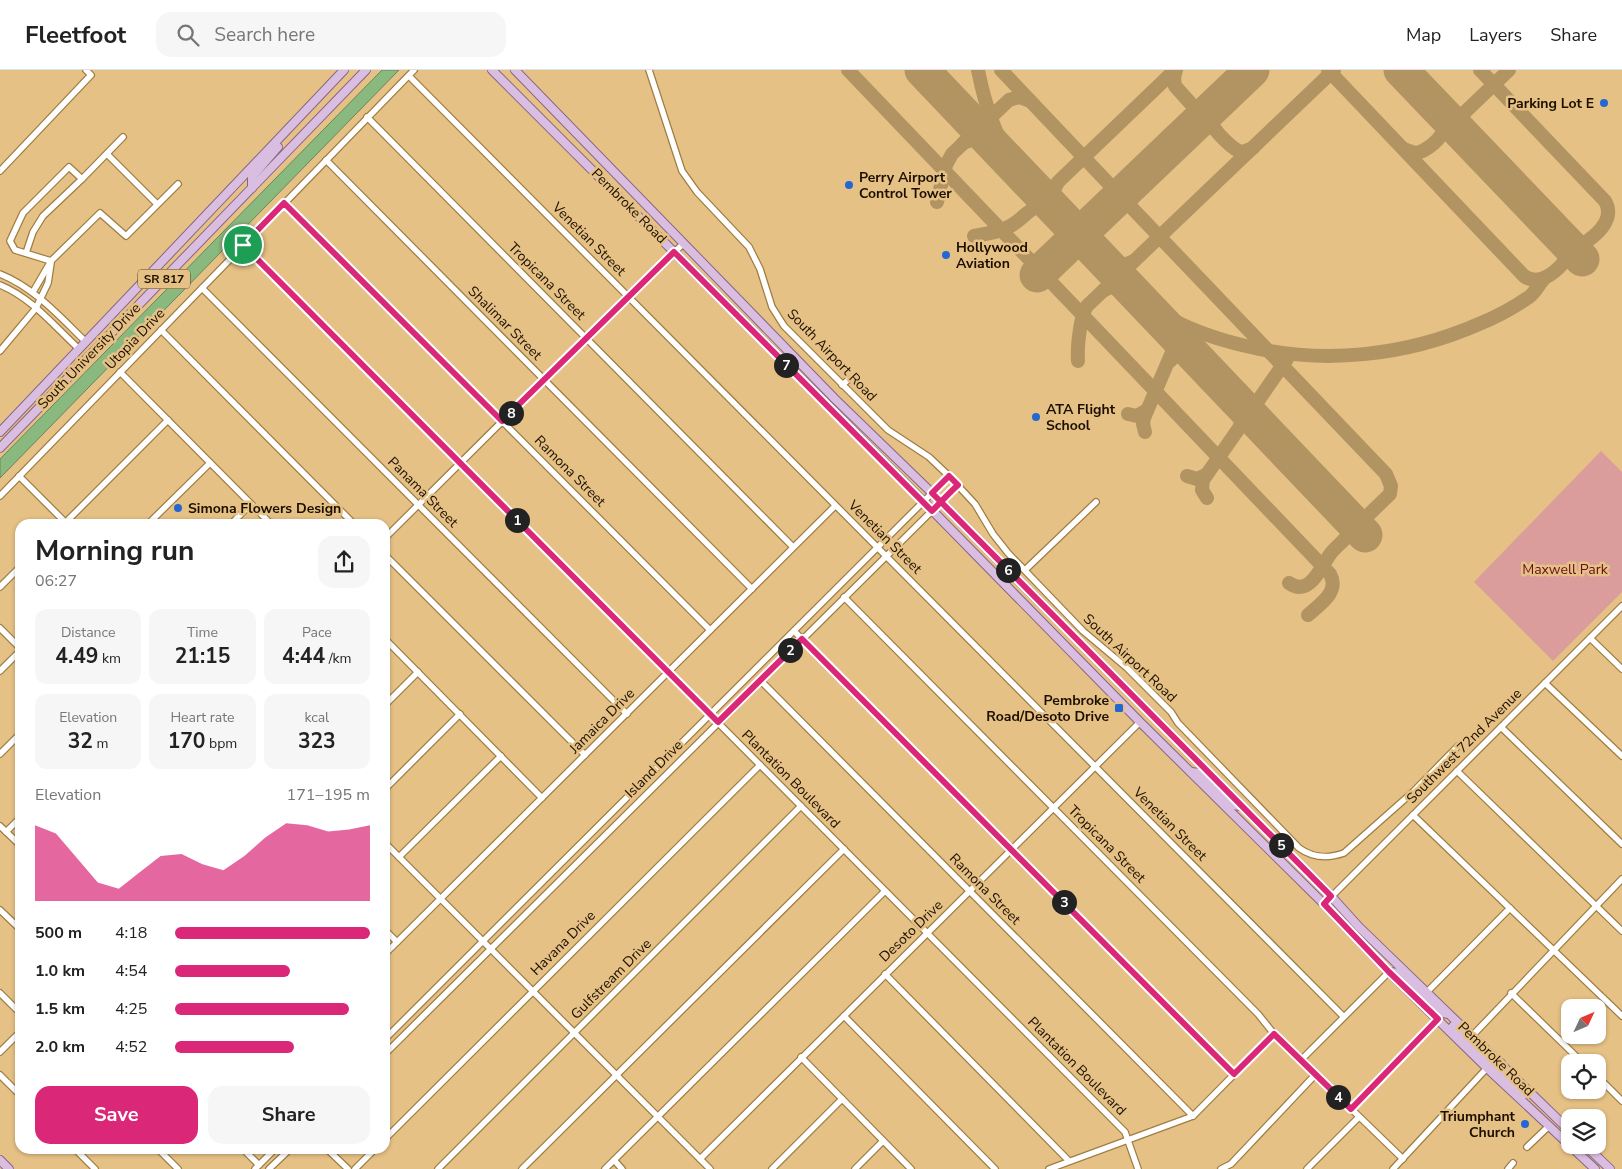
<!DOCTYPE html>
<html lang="en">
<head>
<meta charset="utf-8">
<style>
  body { margin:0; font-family:"Nunito Sans",sans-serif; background:#f6f6f6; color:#222; height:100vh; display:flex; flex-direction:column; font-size:19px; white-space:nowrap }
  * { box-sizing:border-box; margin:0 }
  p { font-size:16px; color:#767676 }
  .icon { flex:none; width:28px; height:28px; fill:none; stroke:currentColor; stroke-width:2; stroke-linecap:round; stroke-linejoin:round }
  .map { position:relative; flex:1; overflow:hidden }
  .panel { position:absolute; left:15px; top:449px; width:375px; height:635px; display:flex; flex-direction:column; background:#fff; border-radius:15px; box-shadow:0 1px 4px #0004 }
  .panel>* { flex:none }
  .needle { width:32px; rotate:46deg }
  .tools { position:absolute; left:1561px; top:929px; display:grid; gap:10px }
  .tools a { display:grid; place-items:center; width:45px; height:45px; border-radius:10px; background:#fff; box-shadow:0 1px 4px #0004; font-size:25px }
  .pin { position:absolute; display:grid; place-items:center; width:42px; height:42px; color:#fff; margin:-21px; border:2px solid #fff; border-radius:50%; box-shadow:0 1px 5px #0007 }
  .km { position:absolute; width:25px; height:25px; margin:-12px; border-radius:50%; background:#222; color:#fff; font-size:14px; line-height:25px; text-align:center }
  .round { display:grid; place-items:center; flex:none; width:52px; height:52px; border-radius:15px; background:#f6f6f6 }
  .summary { display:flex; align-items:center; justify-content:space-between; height:85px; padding:0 20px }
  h1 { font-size:28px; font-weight:700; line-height:38px }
  .figures { display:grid; grid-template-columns:repeat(3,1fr); gap:8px; height:85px; padding:5px 20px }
  .figures div { display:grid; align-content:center; border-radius:12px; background:#f6f6f6; text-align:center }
  .figures b { font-size:21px; font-weight:700 }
  .figures small { font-size:14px; font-weight:400 }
  .figures p { font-size:14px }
  .chart { height:140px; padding:10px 20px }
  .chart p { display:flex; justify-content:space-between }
  .chart svg { width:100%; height:90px; margin-top:5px; fill:#db2777; opacity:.7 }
  .button { display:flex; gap:10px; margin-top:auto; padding:10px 20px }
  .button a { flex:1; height:58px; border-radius:15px; background:#db2777; color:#fff; font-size:20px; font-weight:700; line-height:58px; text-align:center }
  .button a+a { background:#f6f6f6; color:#222 }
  ul { padding:0 20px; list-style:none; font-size:16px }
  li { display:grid; grid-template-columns:80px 60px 1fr; align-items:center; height:38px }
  li i { height:12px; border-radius:6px; background:#db2777 }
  header { display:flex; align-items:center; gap:30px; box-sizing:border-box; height:70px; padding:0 25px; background:#fff; border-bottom:1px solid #e0e0e0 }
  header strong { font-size:24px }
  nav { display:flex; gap:28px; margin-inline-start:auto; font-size:18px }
  .search { width:350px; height:45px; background:#f6f6f6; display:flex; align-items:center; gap:12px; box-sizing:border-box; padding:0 18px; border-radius:15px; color:#767676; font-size:19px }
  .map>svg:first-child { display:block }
  .green { fill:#da9d9c }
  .water { fill:#8ab97f; stroke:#698659 }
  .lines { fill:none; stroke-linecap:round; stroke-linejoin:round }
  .taxiway { stroke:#b29463; stroke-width:14 }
  .runway { stroke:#b29463; stroke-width:35 }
  .minor-casing { stroke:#9f7d42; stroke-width:8 }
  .major-casing { stroke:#876585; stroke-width:10 }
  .minor { stroke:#fff; stroke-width:5.5 }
  .major { stroke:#dabee1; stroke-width:8 }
  .route-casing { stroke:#fff; stroke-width:10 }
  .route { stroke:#db2777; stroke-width:6 }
  .poi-dot { fill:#2367d3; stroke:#e6c185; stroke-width:2 }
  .labels { text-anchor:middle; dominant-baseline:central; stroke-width:5; stroke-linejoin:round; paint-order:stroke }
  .shield { fill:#e6c185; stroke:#594428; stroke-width:1 }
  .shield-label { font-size:12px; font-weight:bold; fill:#1c0f00 }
  .poi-label { font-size:14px; font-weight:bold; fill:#1c0f00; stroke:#e6c185; text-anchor:start }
  .street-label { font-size:14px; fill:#1c0f00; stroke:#e6c185 }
  .park-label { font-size:14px; fill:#6a0c1b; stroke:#e6c185 }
</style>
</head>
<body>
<header>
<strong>Fleetfoot</strong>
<div class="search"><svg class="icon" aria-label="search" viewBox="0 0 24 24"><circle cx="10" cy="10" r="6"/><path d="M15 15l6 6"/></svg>Search here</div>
<nav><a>Map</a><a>Layers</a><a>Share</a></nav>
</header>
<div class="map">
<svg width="1622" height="1099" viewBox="0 0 1622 1099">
  <rect width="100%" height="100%" fill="#e6c185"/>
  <path class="green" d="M1601,381L1622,402V522L1553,591L1474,512Z"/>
  <path class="water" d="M382,0H399L0,408V389Z"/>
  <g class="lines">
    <g class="taxiway">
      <path d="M848,0L1029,189C1036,195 1043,195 1052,191"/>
      <path d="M978,0C985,36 997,72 1019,102"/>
      <path d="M1001,0L1110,115L1122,118L1131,116"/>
      <path d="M1176,0L1174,7L1175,16L1192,35L1202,40L1214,37"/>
      <path d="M1328,0L1524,206C1538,216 1554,204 1564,192C1567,189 1569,183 1572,180C1576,176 1582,175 1586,172C1599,163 1615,148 1605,131L1480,0"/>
      <path d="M1214,37C1211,42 1209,47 1211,52C1214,61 1234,81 1242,82L1253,78"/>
      <path d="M1443,44L1453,47L1463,44L1509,0"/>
      <path d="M1192,57L1205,54L1215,59"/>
      <path d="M1462,64L1460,51L1465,42"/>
      <path d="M963,73C977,66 986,70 997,79"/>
      <path d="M1404,79L1415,83C1426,82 1443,68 1445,56C1446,52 1444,48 1443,44"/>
      <path d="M1131,116L1128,128L1132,138L1386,404L1391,416L1390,424L1357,456"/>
      <path d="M937,132L946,95L952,84L1009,30L1019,27L1030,31"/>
      <path d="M974,166C986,164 1001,162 1012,155C1031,143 1033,128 1059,143C1053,132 1051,123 1058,112L1175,0"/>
      <path d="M1101,187C1112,195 1121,198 1134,191"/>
      <path d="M1052,191L1048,201L1052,213L1330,504C1340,522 1320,534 1308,545"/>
      <path d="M1103,221C1109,217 1117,215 1124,218C1137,222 1147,235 1158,242C1185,258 1215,269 1246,276C1323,295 1406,286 1479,254C1496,247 1513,238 1529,227C1536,222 1539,213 1546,207"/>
      <path d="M1078,291C1077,278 1080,246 1087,236L1334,0"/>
      <path d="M1170,291C1178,282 1187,281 1197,288"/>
      <path d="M1232,325C1240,335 1245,343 1240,356"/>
      <path d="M1128,344L1137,346L1147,340"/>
      <path d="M1145,362L1143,354L1144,348L1173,280L1172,268L1166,256"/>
      <path d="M1187,406L1197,409L1206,405"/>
      <path d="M1207,428L1202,420L1203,410L1287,289"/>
      <path d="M1289,513C1310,528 1321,496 1331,483C1338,474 1351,467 1352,455L1344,442"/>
    </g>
    <g class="runway">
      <path d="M922,0L1365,465"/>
      <path d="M1401,0L1582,189"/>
      <path d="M1037,205L1252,0"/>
    </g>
    <g class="minor-casing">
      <g id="minor">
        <path d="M649,0L682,101L697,122L749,177L760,199L772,237L784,256L888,360L929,387L949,406L975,434L993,464L1008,483L1083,561L1127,598L1171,642L1178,653L1299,778C1313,788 1327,789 1344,783L1414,721L1458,676"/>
        <path d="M409,6L1343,946"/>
        <path d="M367,47L793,477"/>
        <path d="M107,84L157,134"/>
        <path d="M326,90L752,519"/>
        <path d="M0,101L91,5L86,0"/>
        <path d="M285,133L710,560"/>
        <path d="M243,175L1125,1062L1138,1099"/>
        <path d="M26,183L33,162L43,146L82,109"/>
        <path d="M51,191L15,180L10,171L23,143L69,97L82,109L123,67"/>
        <path d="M0,204C35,218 60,247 86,272"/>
        <path d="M0,215C32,228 54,256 79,279"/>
        <path d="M202,218L627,644"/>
        <path d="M33,222L51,191L100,143L126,166L178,114"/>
        <path d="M161,260L354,454"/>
        <path d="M0,281L36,238L48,213L51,193"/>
        <path d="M120,302L271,454"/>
        <path d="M842,315L848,310"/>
        <path d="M19,406L67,454"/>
        <path d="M0,426L414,0"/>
        <path d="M64,454L168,350"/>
        <path d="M148,454L210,393"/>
        <path d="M231,454L251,434"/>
        <path d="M385,468L628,226L683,174"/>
        <path d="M385,485L585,685"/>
        <path d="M1025,500L1096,432"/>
        <path d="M0,517L20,497"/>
        <path d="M844,527L1258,944L1274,964L1403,1089"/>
        <path d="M0,558L20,578"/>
        <path d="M794,561L1234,1004"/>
        <path d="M1590,568L1622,599"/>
        <path d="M385,569L542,728"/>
        <path d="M0,601L20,581"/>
        <path d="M760,610L1193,1046"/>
        <path d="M1545,613L1622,686"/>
        <path d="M385,635L418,602"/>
        <path d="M1501,657L1622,774"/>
        <path d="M0,684L20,664"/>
        <path d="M1457,701L1622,861"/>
        <path d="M385,719L460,644"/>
        <path d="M1413,745L1622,946"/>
        <path d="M0,756L20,775"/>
        <path d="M6,762L20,748"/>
        <path d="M385,773L710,1099"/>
        <path d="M399,787L501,686"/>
        <path d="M1324,834L1622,536"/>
        <path d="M0,840L20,859"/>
        <path d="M385,860L397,872"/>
        <path d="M385,884L835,436"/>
        <path d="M885,904L1069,1091"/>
        <path d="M1427,922L1510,838"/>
        <path d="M0,923L20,943"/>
        <path d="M1511,923L1582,992"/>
        <path d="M844,946L995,1099"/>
        <path d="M1472,966L1622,809"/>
        <path d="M385,969L949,406"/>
        <path d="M0,982L20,962"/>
        <path d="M385,984L958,415"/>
        <path d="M801,987L911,1099"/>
        <path d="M1301,990L1389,902"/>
        <path d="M0,1005L20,1025"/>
        <path d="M1598,1007L1622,1031"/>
        <path d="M1351,1039L1438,949"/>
        <path d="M385,1069L760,695"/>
        <path d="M1527,1077L1549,1056"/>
        <path d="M75,1079L95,1099"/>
        <path d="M158,1079L178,1099"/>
        <path d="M243,1079L259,1095"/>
        <path d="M327,1079L348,1099"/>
        <path d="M700,1089L1140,652"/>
        <path d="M614,1090L622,1099"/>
        <path d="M255,1099L275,1079"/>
        <path d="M269,1099L290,1079"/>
        <path d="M355,1099L375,1079"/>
        <path d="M438,1099L801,736"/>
        <path d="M522,1099L844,779"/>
        <path d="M605,1099L885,821"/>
        <path d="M772,1099L842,1029"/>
        <path d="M855,1099L883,1071"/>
        <path d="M1049,1099L1193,1046L1274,964"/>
        <path d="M1221,1099L1231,1094L1315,1005"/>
        <path d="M1307,1099L1359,1047"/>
        <path d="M1393,1099L1487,998"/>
        <path d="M1508,1099L1513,1093"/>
      </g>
    </g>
    <g class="major-casing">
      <g id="major">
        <path d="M492,0L924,432L1140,652L1324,834L1389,902L1487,998L1595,1099"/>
        <path d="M515,0L835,329L932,423L1331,826L1359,857L1570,1061"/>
        <path d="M252,118V107L278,77"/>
        <path d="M0,362L344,0"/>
        <path d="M0,378L366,0"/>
        <path d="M1191,702L1200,703L1232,735L1241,736"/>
        <path d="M1389,902L1399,903L1439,942L1448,944"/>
        <path d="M1453,956L1489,992L1501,993"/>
        <path d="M1491,999L1503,1004L1525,1024"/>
        <path d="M1585,1075L1610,1099"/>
        <path d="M0,1090L9,1099"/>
      </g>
    </g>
    <use href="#minor" class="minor"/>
    <use href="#major" class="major"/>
  </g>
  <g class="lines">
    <g class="route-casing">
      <path id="route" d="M243,175L718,652L802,569L1234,1004L1274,964L1351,1039L1438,949L1389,902L1324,834L1331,826L944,435L932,423L949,406L958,415C949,423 941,432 932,441L674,182L502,351L284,133L243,175"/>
    </g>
    <use href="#route" class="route"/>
  </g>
  <g class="poi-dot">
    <circle cx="1604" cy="33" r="5"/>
    <circle cx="849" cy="115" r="5"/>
    <circle cx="946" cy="185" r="5"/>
    <circle cx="1036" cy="347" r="5"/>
    <circle cx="178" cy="438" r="5"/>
    <rect x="1114" y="633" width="10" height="10" rx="2.5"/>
    <circle cx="1525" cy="1054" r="5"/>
  </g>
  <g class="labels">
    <rect class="shield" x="138" y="199.5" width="52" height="19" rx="4"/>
    <g class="shield-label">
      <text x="164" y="209">SR 817</text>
    </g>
    <g class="poi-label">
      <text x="1594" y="33" text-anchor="end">Parking Lot E</text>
      <text x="859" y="107">Perry Airport<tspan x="859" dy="16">Control Tower</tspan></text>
      <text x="956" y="177">Hollywood<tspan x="956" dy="16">Aviation</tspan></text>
      <text x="1046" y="339">ATA Flight<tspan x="1046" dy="16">School</tspan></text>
      <text x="188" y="438">Simona Flowers Design</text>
      <text x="1109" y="630" text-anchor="end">Pembroke<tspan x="1109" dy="16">Road/Desoto Drive</tspan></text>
      <text x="1515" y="1046" text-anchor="end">Triumphant<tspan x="1515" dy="16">Church</tspan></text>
    </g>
    <g class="street-label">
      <text transform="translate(629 136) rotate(45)">Pembroke Road</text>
      <text transform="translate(589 169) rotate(45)">Venetian Street</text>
      <text transform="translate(547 211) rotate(45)">Tropicana Street</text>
      <text transform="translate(505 253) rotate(45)">Shalimar Street</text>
      <text transform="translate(135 269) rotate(-46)">Utopia Drive</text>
      <text transform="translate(832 285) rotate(46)">South Airport Road</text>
      <text transform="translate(89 286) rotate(-46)">South University Drive</text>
      <text transform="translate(570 401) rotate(45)">Ramona Street</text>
      <text transform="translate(423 422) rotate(45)">Panama Street</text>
      <text transform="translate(885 467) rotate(45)">Venetian Street</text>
      <text transform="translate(1130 588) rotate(43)">South Airport Road</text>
      <text transform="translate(602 651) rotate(-45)">Jamaica Drive</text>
      <text transform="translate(1464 676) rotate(-45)">Southwest 72nd Avenue</text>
      <text transform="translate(654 699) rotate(-45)">Island Drive</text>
      <text transform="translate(791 709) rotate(45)">Plantation Boulevard</text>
      <text transform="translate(1170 754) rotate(45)">Venetian Street</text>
      <text transform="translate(1107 774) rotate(45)">Tropicana Street</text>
      <text transform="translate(985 819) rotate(45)">Ramona Street</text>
      <text transform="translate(911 861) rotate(-44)">Desoto Drive</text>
      <text transform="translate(563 873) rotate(-45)">Havana Drive</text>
      <text transform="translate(611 909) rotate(-45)">Gulfstream Drive</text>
      <text transform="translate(1496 989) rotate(44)">Pembroke Road</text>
      <text transform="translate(1077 996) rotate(45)">Plantation Boulevard</text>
    </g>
    <g class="park-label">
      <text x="1565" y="499">Maxwell Park</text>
    </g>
  </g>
</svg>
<div class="tools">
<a><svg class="needle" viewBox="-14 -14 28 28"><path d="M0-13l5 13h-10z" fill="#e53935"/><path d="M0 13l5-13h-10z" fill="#767676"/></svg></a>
<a><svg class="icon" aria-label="locate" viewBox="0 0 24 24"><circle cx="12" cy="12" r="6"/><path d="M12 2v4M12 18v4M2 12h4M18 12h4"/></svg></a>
<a><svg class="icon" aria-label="layers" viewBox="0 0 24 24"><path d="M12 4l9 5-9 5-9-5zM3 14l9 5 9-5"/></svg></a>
</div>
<div class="pin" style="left:243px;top:175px;background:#1e9e55"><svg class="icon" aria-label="arrive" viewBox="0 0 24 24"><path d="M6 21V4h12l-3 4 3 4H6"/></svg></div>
<b class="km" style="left:517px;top:450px">1</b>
<b class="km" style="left:790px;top:580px">2</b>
<b class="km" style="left:1064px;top:832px">3</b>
<b class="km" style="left:1338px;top:1027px">4</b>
<b class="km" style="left:1281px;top:775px">5</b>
<b class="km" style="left:1008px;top:500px">6</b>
<b class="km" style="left:786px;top:295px">7</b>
<b class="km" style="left:511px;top:343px">8</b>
<section class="panel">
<div class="summary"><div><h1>Morning run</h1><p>06:27</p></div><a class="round"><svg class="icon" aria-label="share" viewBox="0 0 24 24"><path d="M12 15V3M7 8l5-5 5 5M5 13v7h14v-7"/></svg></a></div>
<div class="figures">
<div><p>Distance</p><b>4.49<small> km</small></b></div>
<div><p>Time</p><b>21:15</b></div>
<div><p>Pace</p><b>4:44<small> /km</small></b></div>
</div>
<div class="figures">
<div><p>Elevation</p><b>32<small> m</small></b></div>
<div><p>Heart rate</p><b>170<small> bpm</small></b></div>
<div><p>kcal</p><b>323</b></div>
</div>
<div class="chart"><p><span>Elevation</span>171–195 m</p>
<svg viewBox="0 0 160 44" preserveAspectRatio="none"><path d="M0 44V7L10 11L20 23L30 35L40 38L50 30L60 22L70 21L80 26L90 29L100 22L110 13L120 6L130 7L140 10L150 9L160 7V44z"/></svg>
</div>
<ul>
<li><b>500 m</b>4:18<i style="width:100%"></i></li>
<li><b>1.0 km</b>4:54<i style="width:59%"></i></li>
<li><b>1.5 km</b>4:25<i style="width:89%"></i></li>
<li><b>2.0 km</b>4:52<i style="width:61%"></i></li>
</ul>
<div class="button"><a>Save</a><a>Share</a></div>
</section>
</div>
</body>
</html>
